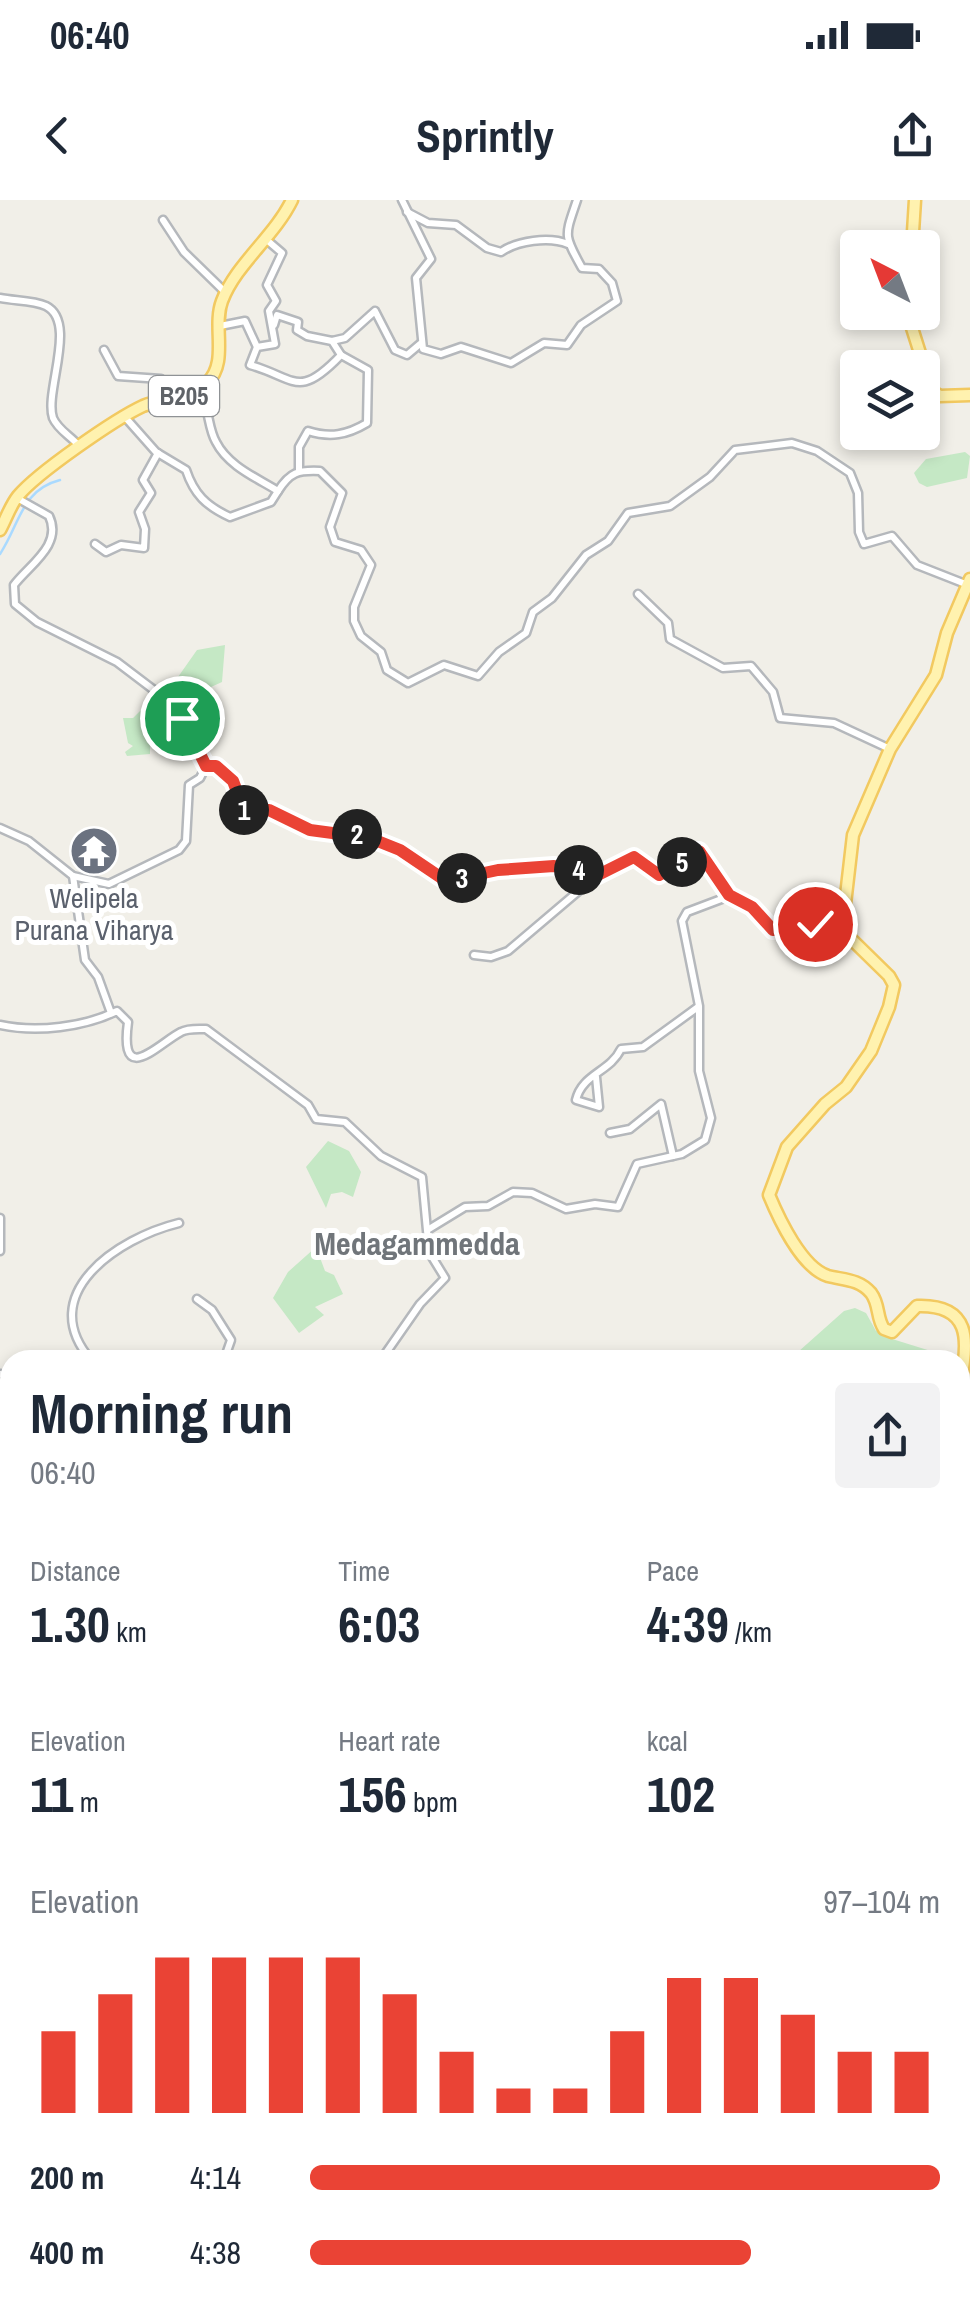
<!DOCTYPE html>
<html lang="en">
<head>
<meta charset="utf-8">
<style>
  body { margin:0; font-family:"Archivo Narrow",sans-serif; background:#f2f2f3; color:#1f2937; height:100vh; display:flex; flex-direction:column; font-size:38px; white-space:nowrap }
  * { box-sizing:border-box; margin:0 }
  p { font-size:32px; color:#747a83 }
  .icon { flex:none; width:55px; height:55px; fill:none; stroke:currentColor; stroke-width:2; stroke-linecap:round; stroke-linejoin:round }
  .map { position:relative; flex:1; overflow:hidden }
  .panel { position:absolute; left:0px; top:1150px; width:970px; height:962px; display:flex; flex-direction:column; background:#fff; border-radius:30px 30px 0 0; box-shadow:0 5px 15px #0003 }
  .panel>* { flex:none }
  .needle { width:65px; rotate:318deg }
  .fabs { position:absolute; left:840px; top:30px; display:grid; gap:20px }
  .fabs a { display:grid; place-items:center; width:100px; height:100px; border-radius:10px; background:#fff; box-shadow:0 5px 15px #0003; font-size:50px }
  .pin { position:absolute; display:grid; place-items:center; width:85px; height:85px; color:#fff; margin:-42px; border:5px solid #fff; border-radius:50%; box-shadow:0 2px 10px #0007 }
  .km { position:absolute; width:50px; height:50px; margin:-25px; border-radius:50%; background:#222; color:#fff; font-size:28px; line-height:50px; text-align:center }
  .round { display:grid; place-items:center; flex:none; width:105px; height:105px; border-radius:10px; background:#f2f2f3 }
  .overview { display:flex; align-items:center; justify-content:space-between; height:170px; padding:0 30px }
  h1 { font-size:55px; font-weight:700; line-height:75px }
  .metrics { display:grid; grid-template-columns:repeat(3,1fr); gap:15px; height:170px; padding:10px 30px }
  .metrics div { display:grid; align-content:center }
  .metrics b { font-size:50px; font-weight:700 }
  .metrics small { font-size:28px; font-weight:400 }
  .metrics p { font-size:28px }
  .chart { height:280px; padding:20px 30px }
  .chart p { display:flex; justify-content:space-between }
  .chart svg { width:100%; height:180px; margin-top:10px; stroke:#ea4335; stroke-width:6 }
  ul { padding:0 30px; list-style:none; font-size:32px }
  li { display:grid; grid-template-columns:160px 120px 1fr; align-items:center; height:75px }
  li i { height:25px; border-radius:12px; background:#ea4335 }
  .status { display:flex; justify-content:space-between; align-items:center; height:70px; padding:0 50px; background:#fff; direction:ltr }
  .status svg { height:28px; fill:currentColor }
  header { display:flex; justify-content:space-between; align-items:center; height:130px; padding:0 30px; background:#fff; font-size:45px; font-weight:700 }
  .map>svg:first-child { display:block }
  .education { fill:#e1ded6 }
  .green { fill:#c5e8c5 }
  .water { fill:#aadaff }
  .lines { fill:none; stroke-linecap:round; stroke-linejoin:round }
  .stream { stroke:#aadaff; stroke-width:2.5 }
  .minor-casing { stroke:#b5b8bc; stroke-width:11 }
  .major-casing { stroke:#f2c960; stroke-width:15 }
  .minor { stroke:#fff; stroke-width:6 }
  .major { stroke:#fff2af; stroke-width:10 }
  .route-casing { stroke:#fff; stroke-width:20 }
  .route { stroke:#ea4335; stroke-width:12 }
  .labels { text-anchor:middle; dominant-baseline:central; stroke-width:10; stroke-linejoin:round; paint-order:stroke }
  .shield { fill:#fff; stroke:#8f9295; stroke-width:2.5 }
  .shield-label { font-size:25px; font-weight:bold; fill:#5f6368 }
  .worship-label { font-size:28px; fill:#5b616d; stroke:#fff }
  .quarter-label { font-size:32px; font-weight:bold; fill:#70757a; stroke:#fff }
</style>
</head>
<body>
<div class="status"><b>06:40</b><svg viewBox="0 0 49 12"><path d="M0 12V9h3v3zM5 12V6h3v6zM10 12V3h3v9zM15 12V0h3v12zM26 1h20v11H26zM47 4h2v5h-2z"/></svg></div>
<header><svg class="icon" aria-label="back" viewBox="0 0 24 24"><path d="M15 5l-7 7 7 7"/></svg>Sprintly<svg class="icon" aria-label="share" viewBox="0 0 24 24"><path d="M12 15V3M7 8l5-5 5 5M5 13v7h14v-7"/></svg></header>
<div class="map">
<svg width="970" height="2111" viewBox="0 0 970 2111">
  <rect width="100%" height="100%" fill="#f1efe8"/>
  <path class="education" d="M10,1635V1680L0,1682V1643Z"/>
  <g class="green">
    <path d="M965,252L970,256L967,278L927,287L919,283L914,273L926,259Z"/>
    <path d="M225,445L222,482L211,487V502L181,512L168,498L186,479L178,477L197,450Z"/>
    <path d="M145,506L150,516V554L127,556L125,552L133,546L128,543L123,518H133Z"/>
    <path d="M328,941L349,951L361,972L353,997L342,992L331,994L326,1008L306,967Z"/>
    <path d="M316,1047L325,1071L334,1075L343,1094L315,1107L324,1115L299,1133L273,1098L288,1072Z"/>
    <path d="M855,1108L866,1113L876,1131L883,1126L889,1129V1138L934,1152L943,1160H789L844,1111Z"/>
    <path d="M10,1947V2102L475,2103L474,2111H0V1974Z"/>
    <path d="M556,2103L572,2109L578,2103H640L633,2111H551Z"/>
    <path d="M771,2103H863L872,2111H771Z"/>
  </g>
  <g class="water">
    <path d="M0,1326L10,1332V1394L0,1391Z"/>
    <path d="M960,1738L970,1741V1799L960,1793Z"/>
  </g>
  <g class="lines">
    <path class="stream" d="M0,354C20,324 21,290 60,280"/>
    <g class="minor-casing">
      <g id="minor">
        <path d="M402,0L431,59L416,78L423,149L441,154L461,147L511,163L544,143L567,145L581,125L617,101L612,83L599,69L582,68C563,34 565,36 577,0"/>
        <path d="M407,12L428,23L456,25L487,48L501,52C517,41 549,36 568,44"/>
        <path d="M163,20L184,52L225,92"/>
        <path d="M268,41L282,53L267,85L276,101L269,111L275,144L257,147L250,165C296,178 298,200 341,155L368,170L367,223C347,235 330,238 308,231L299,247V270"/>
        <path d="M0,98C14,101 33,100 46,106C78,122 44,192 53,218C58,230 71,236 79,246"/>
        <path d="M274,125L277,115L298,122L297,130L307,136L332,141L341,155"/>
        <path d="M220,126L245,121L257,147"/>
        <path d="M332,141L345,138L375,111L395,150L407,155L420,144"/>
        <path d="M104,150L118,176L161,179L155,202"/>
        <path d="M198,190C210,207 207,226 216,242C228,266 257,278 278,291C290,272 298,270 320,271L342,293L330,327L335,342L361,350L371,365L354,407V421L361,436L381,452L387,470L408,483L444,465L478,476L499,452L526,433L533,412L552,398L586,355L608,341L628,313L670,306L710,277L735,250L792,243L817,251L850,273L858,293L859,332L864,344L892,336L917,365L968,385"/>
        <path d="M125,217L156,252L186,270C194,294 206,306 230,317L271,302L278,291"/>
        <path d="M17,298L49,316C63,345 29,365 14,385L15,404L37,422L117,462L171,503L206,566H216L233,581L243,610H269L303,629L381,641L446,681L498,669L554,667L596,676"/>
        <path d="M95,344L106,352L121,345L144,348L145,329L139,312L151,293L143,280L158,253"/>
        <path d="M638,394L668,423L670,439L723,468L751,466L773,492L780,518L834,523L890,549"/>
        <path d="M0,628L29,641L73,676L85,760L98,777L111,813"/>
        <path d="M73,676L109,684L179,650L186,641L189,585L200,578L206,566"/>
        <path d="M474,755L491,757L508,751L601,672L635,657L659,675L696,652H703L729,695"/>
        <path d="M0,825C37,833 84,827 117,811L128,822C119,889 159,843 181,832C188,828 198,829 206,829L308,905L316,919L345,922L381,956L422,977L429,1052L445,1078L420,1104L381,1160"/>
        <path d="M596,877L599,907L576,900C582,874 610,872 621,849L643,847L698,807"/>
        <path d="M610,933L630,929L661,904L673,956"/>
        <path d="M0,1018V1051"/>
        <path d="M429,1029L465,1007L488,1006L513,992L532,993L566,1009L595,1004L618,1007L637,964L682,954L705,940L711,918L699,871V806L682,721L687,712L732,695L775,731L840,722"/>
        <path d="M197,1099L212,1110L231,1140L224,1160"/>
        <path d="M91,1160C34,1094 118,1038 179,1023"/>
        <path d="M0,1174L10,1176"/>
        <path d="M0,1221L10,1219"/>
        <path d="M0,1309L10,1315"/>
        <path d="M0,1407L10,1413"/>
        <path d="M960,1414L970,1416"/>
        <path d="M0,1636L10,1628"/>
        <path d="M0,1792L8,1768"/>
        <path d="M960,1833H970"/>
        <path d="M960,1959L970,1949"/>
        <path d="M960,2057L970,2054"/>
        <path d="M531,2102L541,2111"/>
        <path d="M614,2111H629"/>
        <path d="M662,2111L686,2106L758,2111"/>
      </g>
    </g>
    <g class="major-casing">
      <g id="major">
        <path d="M912,48L915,0"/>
        <path d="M912,112V128L932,191L940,196L970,195"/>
        <path d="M0,330C6,319 10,306 18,296C37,273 115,219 143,206C164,197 190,200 207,183C229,162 212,127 222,101C236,64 274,37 292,0"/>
        <path d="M960,1183C970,1139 970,1104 917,1106L892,1132L884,1129C876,1117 880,1105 871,1093C859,1079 844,1080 828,1076C802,1068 779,1019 769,995L787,947L825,904L846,887L871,851L889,807L894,785L889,776L842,730L853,635L890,549L936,475L947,433L970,379"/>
        <path d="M960,1306L970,1312"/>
        <path d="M960,1450L970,1449"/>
        <path d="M960,1562L967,1594L960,1609"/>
        <path d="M0,1870L10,1871"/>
        <path d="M895,2102L900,2111"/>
      </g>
    </g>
    <use href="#minor" class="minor"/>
    <use href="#major" class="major"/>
  </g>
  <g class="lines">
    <g class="route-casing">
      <path id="route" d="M182,518L206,566H216L233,581L244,610H269L310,630L370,638L400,650L446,681L498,670L554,666L596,676L634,657L659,675L699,651L729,695L752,707L773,730L815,724"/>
    </g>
    <use href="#route" class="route"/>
  </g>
  <defs>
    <g id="temple-disc" transform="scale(2.5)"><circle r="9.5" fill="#6b7280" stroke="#fff"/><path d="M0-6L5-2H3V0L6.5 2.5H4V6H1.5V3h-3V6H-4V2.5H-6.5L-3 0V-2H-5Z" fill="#fff"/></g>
  </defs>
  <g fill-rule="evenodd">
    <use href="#temple-disc" x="94" y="651"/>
  </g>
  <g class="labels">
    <rect class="shield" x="149" y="176" width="70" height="40" rx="8"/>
    <g class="shield-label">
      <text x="184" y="196">B205</text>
    </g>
    <g class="worship-label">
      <text x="94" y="698">Welipela<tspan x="94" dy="32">Purana Viharya</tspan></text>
    </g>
    <g class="quarter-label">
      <text x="417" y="1043">Medagammedda</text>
    </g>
  </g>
</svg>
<div class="fabs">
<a><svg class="needle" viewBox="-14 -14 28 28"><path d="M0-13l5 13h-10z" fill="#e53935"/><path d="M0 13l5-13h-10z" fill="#747a83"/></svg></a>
<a><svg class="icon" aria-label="layers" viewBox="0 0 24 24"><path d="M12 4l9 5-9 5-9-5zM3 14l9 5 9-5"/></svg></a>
</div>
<div class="pin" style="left:182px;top:518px;background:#1e9e55"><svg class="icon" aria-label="arrive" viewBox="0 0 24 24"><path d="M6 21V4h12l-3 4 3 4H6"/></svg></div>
<div class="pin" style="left:815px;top:724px;background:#d93025"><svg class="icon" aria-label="check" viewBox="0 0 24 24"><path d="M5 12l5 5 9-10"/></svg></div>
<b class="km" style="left:244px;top:610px">1</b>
<b class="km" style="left:357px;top:634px">2</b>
<b class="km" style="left:462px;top:678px">3</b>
<b class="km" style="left:579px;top:670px">4</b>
<b class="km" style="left:682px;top:662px">5</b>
<section class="panel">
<div class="overview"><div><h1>Morning run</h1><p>06:40</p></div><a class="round"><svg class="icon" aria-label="share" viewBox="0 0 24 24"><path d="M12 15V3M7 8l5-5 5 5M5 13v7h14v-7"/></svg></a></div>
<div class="metrics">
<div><p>Distance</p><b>1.30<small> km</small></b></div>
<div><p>Time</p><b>6:03</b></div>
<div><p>Pace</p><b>4:39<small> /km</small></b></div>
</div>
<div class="metrics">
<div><p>Elevation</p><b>11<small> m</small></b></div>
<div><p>Heart rate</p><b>156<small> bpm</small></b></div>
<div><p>kcal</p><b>102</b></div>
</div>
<div class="chart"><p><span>Elevation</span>97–104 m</p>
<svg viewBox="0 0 160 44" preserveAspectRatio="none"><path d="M5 44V24M15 44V15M25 44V6M35 44V6M45 44V6M55 44V6M65 44V15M75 44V29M85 44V38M95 44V38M105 44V24M115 44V11M125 44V11M135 44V20M145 44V29M155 44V29"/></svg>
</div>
<ul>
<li><b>200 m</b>4:14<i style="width:100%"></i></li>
<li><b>400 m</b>4:38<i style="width:70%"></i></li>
</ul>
</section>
</div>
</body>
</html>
